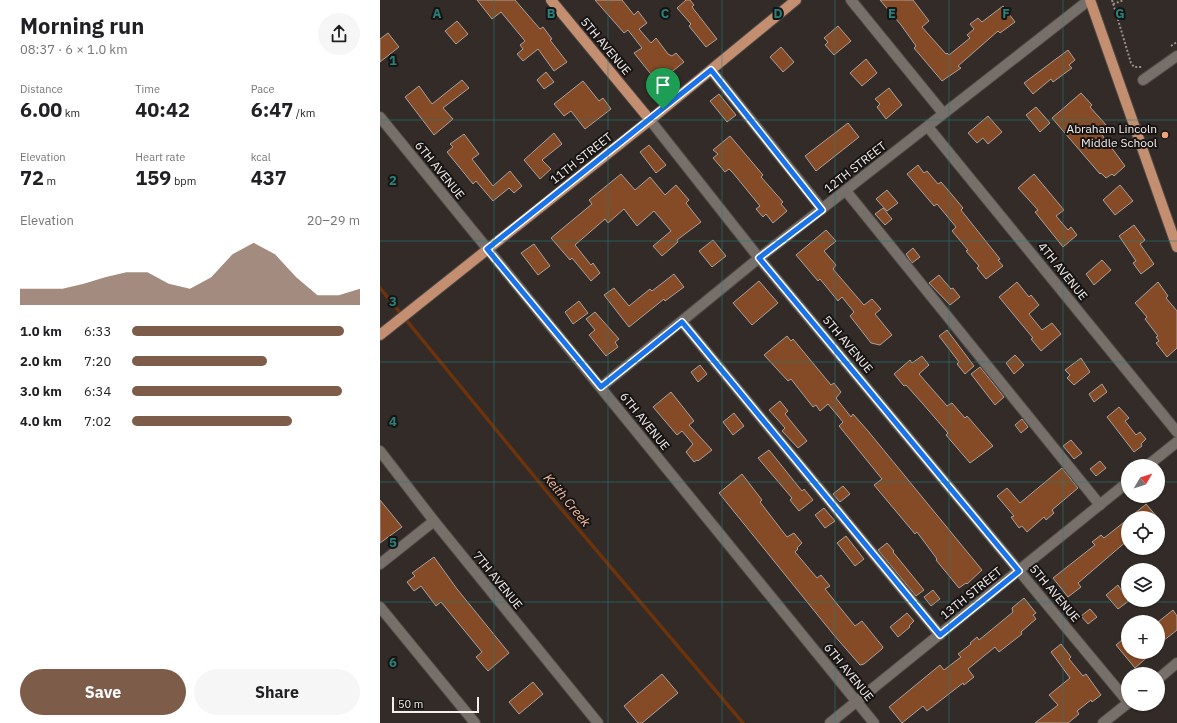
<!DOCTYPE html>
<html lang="en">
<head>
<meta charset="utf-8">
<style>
  body { margin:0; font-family:"IBM Plex Sans",sans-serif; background:#f6f6f6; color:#202124; height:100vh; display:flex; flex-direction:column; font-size:15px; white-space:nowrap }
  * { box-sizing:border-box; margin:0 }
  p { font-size:13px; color:#757577 }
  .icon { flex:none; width:22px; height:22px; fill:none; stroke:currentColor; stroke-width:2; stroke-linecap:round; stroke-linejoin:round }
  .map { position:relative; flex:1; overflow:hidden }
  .drawer { display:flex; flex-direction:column; background:#fff; width:380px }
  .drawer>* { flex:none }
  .needle { width:26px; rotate:51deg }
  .tools { position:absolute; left:741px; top:459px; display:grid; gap:8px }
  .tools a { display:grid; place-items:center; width:44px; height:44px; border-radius:50%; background:#fff; box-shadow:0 1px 3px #0004; font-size:20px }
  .scale { position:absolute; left:12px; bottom:10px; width:87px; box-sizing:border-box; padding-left:4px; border:2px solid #f4efed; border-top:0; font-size:11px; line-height:14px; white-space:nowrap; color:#f4efed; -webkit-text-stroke:3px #171413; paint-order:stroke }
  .pin { position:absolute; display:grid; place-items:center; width:34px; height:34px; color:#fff; margin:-41px -17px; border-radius:50% 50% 50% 0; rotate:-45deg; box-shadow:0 0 4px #0007 }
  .pin .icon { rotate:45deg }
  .round { display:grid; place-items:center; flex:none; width:42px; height:42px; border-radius:21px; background:#f6f6f6 }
  .headline { display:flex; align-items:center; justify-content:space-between; height:68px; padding:0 20px }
  h1 { font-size:22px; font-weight:800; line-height:30px }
  .metrics { display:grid; grid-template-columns:repeat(3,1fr); gap:6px; height:68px; padding:4px 20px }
  .metrics div { display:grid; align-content:center }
  .metrics b { font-size:20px; font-weight:800 }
  .metrics small { font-size:11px; font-weight:400 }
  .metrics p { font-size:11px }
  .chart { height:112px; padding:8px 20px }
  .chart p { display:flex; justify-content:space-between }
  .chart svg { width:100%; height:72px; margin-top:4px; fill:#7d5c4a; opacity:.7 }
  .action { display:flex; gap:8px; margin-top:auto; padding:8px 20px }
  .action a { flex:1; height:46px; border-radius:24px; background:#7d5c4a; color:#fff; font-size:16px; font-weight:800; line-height:46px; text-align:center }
  .action a+a { background:#f6f6f6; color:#202124 }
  ul { padding:0 20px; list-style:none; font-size:13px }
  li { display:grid; grid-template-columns:64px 48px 1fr; align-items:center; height:30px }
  li i { height:10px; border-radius:5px; background:#7d5c4a }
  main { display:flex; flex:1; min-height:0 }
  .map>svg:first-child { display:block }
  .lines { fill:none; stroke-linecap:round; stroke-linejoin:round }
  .stream { stroke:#6c330c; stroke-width:3.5 }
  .building { fill:#854a26; stroke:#aaa19c }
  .minor-casing { stroke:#4e4945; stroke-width:12 }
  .major-casing { stroke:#4e4945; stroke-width:12 }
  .path { stroke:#97918e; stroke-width:2; stroke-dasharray:2 2; stroke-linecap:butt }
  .minor { stroke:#776f6a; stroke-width:10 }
  .major { stroke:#c48e70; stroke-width:10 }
  .route-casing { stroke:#fff; stroke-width:8 }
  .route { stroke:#1a73e8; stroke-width:5 }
  .grid { fill:none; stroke:#26827b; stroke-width:1; stroke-opacity:0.55 }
  .poi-dot { fill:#efa378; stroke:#171413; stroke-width:1.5 }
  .labels { text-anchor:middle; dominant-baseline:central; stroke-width:4; stroke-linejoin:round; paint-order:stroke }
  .street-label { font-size:12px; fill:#f4efed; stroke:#171413 }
  .poi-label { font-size:12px; fill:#f4efed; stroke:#171413; text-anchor:end }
  .water-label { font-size:13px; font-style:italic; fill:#f5bfa1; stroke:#171413 }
  .grid-label { font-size:13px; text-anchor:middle; font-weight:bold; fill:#26827b; stroke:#171413; stroke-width:4; stroke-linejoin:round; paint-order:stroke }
</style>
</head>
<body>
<main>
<section class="drawer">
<div class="headline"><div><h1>Morning run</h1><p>08:37 · 6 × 1.0 km</p></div><a class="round"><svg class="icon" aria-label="share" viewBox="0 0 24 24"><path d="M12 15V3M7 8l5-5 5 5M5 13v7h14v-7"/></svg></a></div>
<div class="metrics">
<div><p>Distance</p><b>6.00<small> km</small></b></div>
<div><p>Time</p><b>40:42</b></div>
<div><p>Pace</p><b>6:47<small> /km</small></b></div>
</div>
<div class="metrics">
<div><p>Elevation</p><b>72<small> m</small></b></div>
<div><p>Heart rate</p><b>159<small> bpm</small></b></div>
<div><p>kcal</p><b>437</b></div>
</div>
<div class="chart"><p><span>Elevation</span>20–29 m</p>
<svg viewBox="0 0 160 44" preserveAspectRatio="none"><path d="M0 44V34L10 34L20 34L30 31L40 27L50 24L60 24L70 31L80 34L90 27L100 13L110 6L120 13L130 27L140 38L150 38L160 34V44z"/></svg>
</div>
<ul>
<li><b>1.0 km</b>6:33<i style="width:93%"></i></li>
<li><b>2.0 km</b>7:20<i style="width:59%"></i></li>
<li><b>3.0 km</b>6:34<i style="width:92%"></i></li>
<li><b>4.0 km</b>7:02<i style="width:70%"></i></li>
</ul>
<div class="action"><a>Save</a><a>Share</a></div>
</section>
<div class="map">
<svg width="797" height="723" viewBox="0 0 797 723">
  <rect width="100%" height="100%" fill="#322b28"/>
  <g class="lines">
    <path class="stream" d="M0,288L172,498L363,723"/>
  </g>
  <g class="building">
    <path d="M97,0H135L160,29L163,27L172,39L170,40L187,62L174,71L158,49L143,61L137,54L143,49L140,45L145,41L121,12L112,19Z"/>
    <path d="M215,0H242L254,15L258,11L267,23L259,29L271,43L276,38L288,54L292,56L296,53L304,62L278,83L254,53L262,48L248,30L244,33Z"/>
    <path d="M306,0H310L314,5L312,7L337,39L326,47L309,26L311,24L297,8Z"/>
    <path d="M500,0H533L549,21L542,27L566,54L567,53L569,55L590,38L587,35L594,29L590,24L598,18L602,22L623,6L635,22L620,33L618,31L578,66L581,68L562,81L534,48L536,46L521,25Z"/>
    <path d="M77,21L88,34L76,44L65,31Z"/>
    <path d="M458,26L471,41L454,55L445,45L448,42L444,38Z"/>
    <path d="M8,33L19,47L0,62V39Z"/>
    <path d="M401,47L414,62L403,72L390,57Z"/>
    <path d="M688,50L695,60L689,65L692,68L673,82L671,79L653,94L644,83Z"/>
    <path d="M486,59L497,73L482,86L470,73Z"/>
    <path d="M166,72L174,82L164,89L157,80Z"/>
    <path d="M82,80L89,88L63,108L73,119L54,135L25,97L39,86L52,104Z"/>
    <path d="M203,81L219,101L223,98L231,109L205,129L191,111L184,116L174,104Z"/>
    <path d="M509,88L522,105L506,119L497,107L500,104L495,99Z"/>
    <path d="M701,93L712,105L710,107L727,126L720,132L745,166L734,176L732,174L726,178L721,173L720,174L672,118Z"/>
    <path d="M339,94L356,115L347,122L330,101Z"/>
    <path d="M656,107L670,123L660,132L646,115Z"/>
    <path d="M608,116L622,132L608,144L603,138L597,143L588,133Z"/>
    <path d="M468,123L479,137L436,171L425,156Z"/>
    <path d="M174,133L182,144L162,160L171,169L160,179L144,160Z"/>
    <path d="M84,134L99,154L92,159L113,186L130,171L142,186L134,193L129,188L113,201L96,181L93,184L67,152L73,147L70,144Z"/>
    <path d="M350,136L383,175L381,177L403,202L401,204L407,211L393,223L386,214L383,217L376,209L380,206L353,173L349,169L345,172L333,158L338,154L333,150Z"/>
    <path d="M269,145L286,165L276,173L260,152Z"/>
    <path d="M538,165L544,173L547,171L558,184L561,182L573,196L583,208L581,210L620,259L618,260L623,266L606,279L597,268L599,266L586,251L588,250L572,231L576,227L557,204L554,206L527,174Z"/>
    <path d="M241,174L255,190L270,177L285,195L296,185L309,200L306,203L321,222L297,240L298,242L282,256L273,246L291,231L274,211L257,226L244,209L228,223L225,219L195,245L211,265L213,263L220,273L211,281L192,258L190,260L171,238L212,204L209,200Z"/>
    <path d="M654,174L684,210L676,216L688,230L691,227L697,235L683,247L655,212L658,210L638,188Z"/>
    <path d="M740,185L753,201L735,215L723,200Z"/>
    <path d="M507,190L518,203L507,211L496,199Z"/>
    <path d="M503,208L512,219L505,225L495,214Z"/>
    <path d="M754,225L765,240L760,244L774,264L761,274L753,263L756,261L739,236Z"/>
    <path d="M446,230L456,241L444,251L456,265L453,269L483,304L484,305L492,299L501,309L495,314L512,335L500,345L491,343L470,316L474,312L462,297L458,301L440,279L438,281L416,255Z"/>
    <path d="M333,240L346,256L332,267L319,251Z"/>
    <path d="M154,244L170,266L158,275L141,253Z"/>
    <path d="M533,248L540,257L532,263L526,254Z"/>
    <path d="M722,260L731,270L714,285L706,274Z"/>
    <path d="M294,274L304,287L285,301L284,299L249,327L224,295L234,288L249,306L270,289L272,291Z"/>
    <path d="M559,275L571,289L573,288L580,297L570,305L549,283Z"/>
    <path d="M379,281L398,303L372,325L353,303Z"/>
    <path d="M637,282L649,297L651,295L659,305L649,314L662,330L672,323L681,334L661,351L651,339L653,338L619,297Z"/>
    <path d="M778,282L788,296L786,298L797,311V348L787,357L776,343L779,341L776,337L778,336L765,319L767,317L755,303Z"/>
    <path d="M199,301L208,313L193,324L185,312Z"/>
    <path d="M215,312L239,339L235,342L238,347L226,356L209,335L215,330L206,319Z"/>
    <path d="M567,330L594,366L585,374L577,364L579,362L559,336Z"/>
    <path d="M407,336L411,341L413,339L451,385L454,383L461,392L456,398L471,417L473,414L488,431L602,570L587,584L586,583L579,588L556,560L557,559L537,532L535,534L494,485L502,479L459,426L463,422L448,404L440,411L436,405L433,407L411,379L408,381L384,355Z"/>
    <path d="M635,355L644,365L634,374L626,363Z"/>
    <path d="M542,356L549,365L539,374L567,406L572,403L585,418L587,416L613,446L590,463L566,435L568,433L543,404L526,385L524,386L514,374L530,360L532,363Z"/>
    <path d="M701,358L710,372L694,385L687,378L690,375L685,370Z"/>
    <path d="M320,365L327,374L318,382L311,372Z"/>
    <path d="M600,367L624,397L615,405L591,374Z"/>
    <path d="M722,384L727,392L714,402L709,394Z"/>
    <path d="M291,392L314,421L309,425L332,450L318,461L317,460L314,462L306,452L313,444L302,431L297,435L273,407Z"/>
    <path d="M400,401L408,411L405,414L427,441L418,448L402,431L405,428L389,410Z"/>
    <path d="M739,407L749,418L745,421L756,435L760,432L766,439L761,444L762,446L754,452L727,417Z"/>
    <path d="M354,413L364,426L353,435L343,422Z"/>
    <path d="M642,419L648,427L641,433L635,425Z"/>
    <path d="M691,440L702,453L694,459L683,446Z"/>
    <path d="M389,450L422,491L424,489L433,500L419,511L410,500L412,498L378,458Z"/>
    <path d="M720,461L726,468L716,476L710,469Z"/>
    <path d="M682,468L698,488L672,510L674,513L666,520L664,517L647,532L642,526L639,528L631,517L634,516L617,496L627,488L640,503Z"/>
    <path d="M362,474L382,500L380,502L407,537L414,533L422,543L417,548L418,549L415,552L437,578L441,575L450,586L445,589L475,626L482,621L503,647L502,649L484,664L480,665L453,634L339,493Z"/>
    <path d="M463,486L470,494L460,502L453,494Z"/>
    <path d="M0,500L22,527L0,543Z"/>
    <path d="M766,504L778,518H749L765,505Z"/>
    <path d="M444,508L455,521L445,528L435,515Z"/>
    <path d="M748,519V540L698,583L701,587L688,597L673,578L715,545L712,542L721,535L724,538Z"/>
    <path d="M466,536L484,559L475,566L457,543Z"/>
    <path d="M507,543L514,551L513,552L544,590L536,596L498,550Z"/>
    <path d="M54,557L77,589L129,653L108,671L96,657L102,652L61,602L56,606L41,586L34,591L27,582L35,576L32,573Z"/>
    <path d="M738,585L748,600H750L738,609L726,595Z"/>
    <path d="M553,590L560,599L551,606L544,597Z"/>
    <path d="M644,598L656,613L653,615L656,619L641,632L642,634L619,652L615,647L588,669L594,677L584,685L583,683L547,711L543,706L522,723L509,707L560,665L564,670L581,657L578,654L591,644L590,643L597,637L599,640L633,612L632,608Z"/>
    <path d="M710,609L717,617L708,624L701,616Z"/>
    <path d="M793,610L797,616V630L778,645V622Z"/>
    <path d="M527,613L534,621L529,626L530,627L518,637L510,627Z"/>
    <path d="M748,635V652H773L755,668L736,645Z"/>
    <path d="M681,644L691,657L689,659L703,676L706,674L721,695L712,702L711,700L697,711L699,714L688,723H655L678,705L669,695L690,678L671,652Z"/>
    <path d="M282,674L298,693L262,723H258L244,706Z"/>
    <path d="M153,682L163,694L139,714L129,702Z"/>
  </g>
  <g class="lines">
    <g class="minor-casing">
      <g id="minor">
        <path d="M471,0L563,113"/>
        <path d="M331,70L442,209"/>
        <path d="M763,80L797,56"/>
        <path d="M0,117L494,723"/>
        <path d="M270,120L379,258L748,702"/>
        <path d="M548,127L797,432"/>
        <path d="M466,191L720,505"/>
        <path d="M302,322L560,635"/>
        <path d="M221,387L379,258L709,0"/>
        <path d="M0,451L54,521L218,723"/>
        <path d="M767,466L797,442"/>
        <path d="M0,564L54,521"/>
        <path d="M0,607L95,723"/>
        <path d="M778,679L797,663"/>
        <path d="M450,723L748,482"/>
        <path d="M723,723L748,703"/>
      </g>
    </g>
    <g class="major-casing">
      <g id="major">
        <path d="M171,0L270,120"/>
        <path d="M710,0L797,247"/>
        <path d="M0,335L270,120L416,0"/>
      </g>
    </g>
    <g class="path">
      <path d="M732,0L751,63L754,67H762"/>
      <path d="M733,4L744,0"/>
      <path d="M791,46L797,42"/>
    </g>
    <use href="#minor" class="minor"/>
    <use href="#major" class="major"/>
  </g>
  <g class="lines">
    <g class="route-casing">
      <path id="route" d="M331,70L442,210L379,258L639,571L560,635L302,322L221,387L107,249Z"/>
    </g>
    <use href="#route" class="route"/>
  </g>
  <path class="grid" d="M114,0V723M228,0V723M342,0V723M455,0V723M569,0V723M683,0V723M0,120H797M0,241H797M0,362H797M0,482H748M778,482H797M0,602H797"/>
  <circle class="poi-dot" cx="785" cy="135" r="4"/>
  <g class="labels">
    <g class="street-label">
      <text transform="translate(226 46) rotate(50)">5TH AVENUE</text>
      <text transform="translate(201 158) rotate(-38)">11TH STREET</text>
      <text transform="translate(475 167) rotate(-38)">12TH STREET</text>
      <text transform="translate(60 170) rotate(51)">6TH AVENUE</text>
      <text transform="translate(683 271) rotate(51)">4TH AVENUE</text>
      <text transform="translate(468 344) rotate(50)">5TH AVENUE</text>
      <text transform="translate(265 421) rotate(51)">6TH AVENUE</text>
      <text transform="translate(118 580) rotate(51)">7TH AVENUE</text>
      <text transform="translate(591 593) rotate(-39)">13TH STREET</text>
      <text transform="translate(675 593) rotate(50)">5TH AVENUE</text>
      <text transform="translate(469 672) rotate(51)">6TH AVENUE</text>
    </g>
    <g class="poi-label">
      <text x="777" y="128">Abraham Lincoln<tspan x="777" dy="14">Middle School</tspan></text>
    </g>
    <g class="water-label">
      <text transform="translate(187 500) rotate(50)">Keith Creek</text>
    </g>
  </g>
  <g class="grid-label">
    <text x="57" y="18">A</text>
    <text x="171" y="18">B</text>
    <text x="285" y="18">C</text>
    <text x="398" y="18">D</text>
    <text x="512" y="18">E</text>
    <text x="626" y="18">F</text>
    <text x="740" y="18">G</text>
    <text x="13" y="65">1</text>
    <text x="13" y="185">2</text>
    <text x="13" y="306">3</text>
    <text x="13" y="426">4</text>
    <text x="13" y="547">5</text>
    <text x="13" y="667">6</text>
  </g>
</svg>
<div class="tools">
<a><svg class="needle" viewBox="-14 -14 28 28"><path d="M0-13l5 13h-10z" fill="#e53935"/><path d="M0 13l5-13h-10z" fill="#757577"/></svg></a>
<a><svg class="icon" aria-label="locate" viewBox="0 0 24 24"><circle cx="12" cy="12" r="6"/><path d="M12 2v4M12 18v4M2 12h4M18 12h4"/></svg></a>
<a><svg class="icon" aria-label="layers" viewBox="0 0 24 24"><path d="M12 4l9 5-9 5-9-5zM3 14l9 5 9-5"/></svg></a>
<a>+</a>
<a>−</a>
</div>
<div class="scale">50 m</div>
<div class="pin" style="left:283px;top:109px;background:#1e9e55"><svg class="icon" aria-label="arrive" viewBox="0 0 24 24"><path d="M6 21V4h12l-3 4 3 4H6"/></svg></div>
</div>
</main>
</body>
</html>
